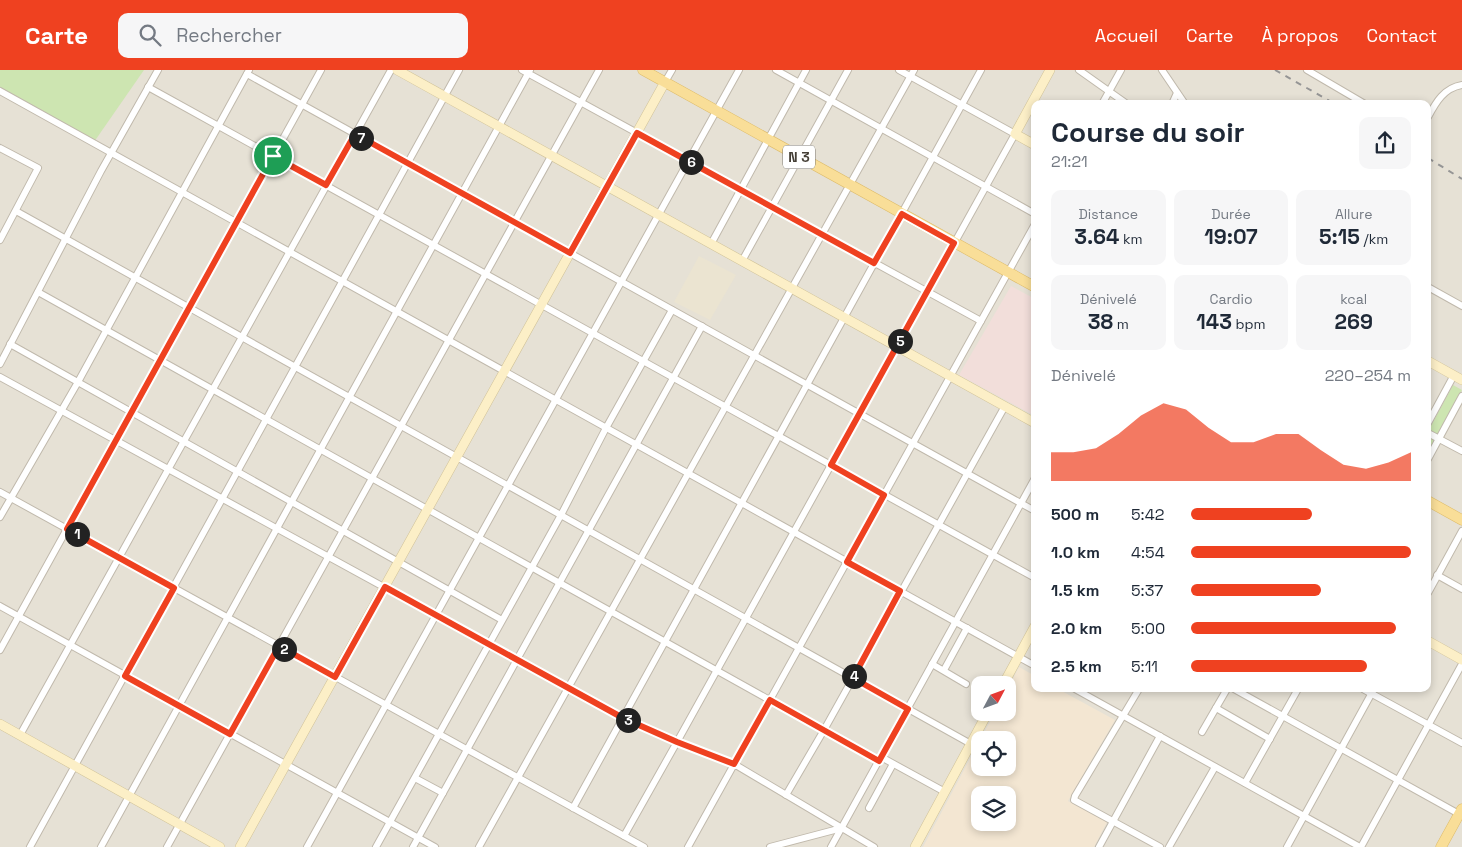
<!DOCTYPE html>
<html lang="fr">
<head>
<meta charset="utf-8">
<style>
  body { margin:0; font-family:"Space Grotesk",sans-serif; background:#f6f6f7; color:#1f2937; height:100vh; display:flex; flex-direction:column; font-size:19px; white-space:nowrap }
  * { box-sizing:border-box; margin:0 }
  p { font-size:16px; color:#747a83 }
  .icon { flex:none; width:28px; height:28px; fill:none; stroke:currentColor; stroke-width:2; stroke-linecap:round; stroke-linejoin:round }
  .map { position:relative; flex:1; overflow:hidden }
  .panel { position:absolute; left:1031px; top:30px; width:400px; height:592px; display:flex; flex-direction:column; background:#fff; border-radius:10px; box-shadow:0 2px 8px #0003 }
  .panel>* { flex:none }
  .needle { width:32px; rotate:49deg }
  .controls { position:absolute; left:971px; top:606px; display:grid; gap:10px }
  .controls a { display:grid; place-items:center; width:45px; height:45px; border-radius:10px; background:#fff; box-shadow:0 2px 8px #0003; font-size:25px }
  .pin { position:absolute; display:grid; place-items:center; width:42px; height:42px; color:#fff; margin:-21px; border:2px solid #fff; border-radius:50%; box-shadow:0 1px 5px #0007 }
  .km { position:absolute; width:25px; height:25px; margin:-12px; border-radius:50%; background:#222; color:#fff; font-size:14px; line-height:25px; text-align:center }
  .round { display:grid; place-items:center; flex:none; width:52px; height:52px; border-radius:10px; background:#f6f6f7 }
  .summary { display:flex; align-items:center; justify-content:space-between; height:85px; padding:0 20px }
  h1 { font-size:28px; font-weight:700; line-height:38px }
  .stats { display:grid; grid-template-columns:repeat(3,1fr); gap:8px; height:85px; padding:5px 20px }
  .stats div { display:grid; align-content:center; border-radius:10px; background:#f6f6f7; text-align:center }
  .stats b { font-size:21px; font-weight:700 }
  .stats small { font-size:14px; font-weight:400 }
  .stats p { font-size:14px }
  .chart { height:140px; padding:10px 20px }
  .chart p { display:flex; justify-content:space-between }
  .chart svg { width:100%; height:90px; margin-top:5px; fill:#ef4120; opacity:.7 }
  ul { padding:0 20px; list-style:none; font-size:16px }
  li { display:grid; grid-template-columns:80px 60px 1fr; align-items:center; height:38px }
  li i { height:12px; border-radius:6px; background:#ef4120 }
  header { display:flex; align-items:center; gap:30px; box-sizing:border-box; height:70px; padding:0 25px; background:#ef4120; color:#fff }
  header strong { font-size:24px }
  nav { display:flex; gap:28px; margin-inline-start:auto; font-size:18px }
  .search { width:350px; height:45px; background:#f6f6f7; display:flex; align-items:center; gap:12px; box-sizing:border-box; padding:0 18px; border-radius:10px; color:#747a83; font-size:19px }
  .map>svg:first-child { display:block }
  .residential { fill:#e6e1d5; fill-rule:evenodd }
  .commercial { fill:#f3e6d2; fill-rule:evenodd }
  .education { fill:#ebe4d1 }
  .medical { fill:#f2deda }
  .green { fill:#cde5b1 }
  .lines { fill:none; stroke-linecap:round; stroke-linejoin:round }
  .street-casing { stroke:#c0b9ac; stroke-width:8 }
  .secondary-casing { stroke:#d0c298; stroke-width:10 }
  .primary-casing { stroke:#ddbb69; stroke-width:11 }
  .street { stroke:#fff; stroke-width:6 }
  .secondary { stroke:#fcefc7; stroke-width:9 }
  .primary { stroke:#f9de98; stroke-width:10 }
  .rail { stroke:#959595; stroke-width:2; stroke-dasharray:6 6; stroke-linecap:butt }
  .route-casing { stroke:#fff; stroke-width:10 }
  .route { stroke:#ef4120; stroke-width:6 }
  .labels { text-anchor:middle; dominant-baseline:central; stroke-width:4.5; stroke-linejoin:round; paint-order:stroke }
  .shield { fill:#fff; stroke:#7d7972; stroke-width:1 }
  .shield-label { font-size:14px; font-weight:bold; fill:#453f36 }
</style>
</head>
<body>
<header>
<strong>Carte</strong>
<div class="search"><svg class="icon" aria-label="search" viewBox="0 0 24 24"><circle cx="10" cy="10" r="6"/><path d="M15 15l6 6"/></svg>Rechercher</div>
<nav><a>Accueil</a><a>Carte</a><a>À propos</a><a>Contact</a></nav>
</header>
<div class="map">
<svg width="1462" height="777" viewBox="0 0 1462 777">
  <rect width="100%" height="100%" fill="#f2efe6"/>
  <path class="residential" d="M0,0H1462V777H0ZM1035,34H1428V619H1035ZM980,615H1008V642H980ZM980,670H1008V698H980ZM980,725H1008V752H980Z"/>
  <path class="commercial" d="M1019,597L1035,606V619H1058L1115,650L1068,731L1107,752L1094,777H923L980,670V698H1008V670H980L995,643L1008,642V618ZM980,725H1008V752H980Z"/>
  <path class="education" d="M699,186L736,205L710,250L674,232Z"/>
  <path class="medical" d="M1011,216L1035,229V346L959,305Z"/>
  <g class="green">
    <path d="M0,0H144L94,72L0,19Z"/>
    <path d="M1453,315L1462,320L1428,382V361Z"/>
  </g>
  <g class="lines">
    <g class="street-casing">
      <g id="street">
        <path d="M522,0L981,251"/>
        <path d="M776,0L1035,144"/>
        <path d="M1079,0L1127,34"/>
        <path d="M1162,0L1185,34"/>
        <path d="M1307,0L1365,34"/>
        <path d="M247,4L1035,441"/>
        <path d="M665,12L672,0"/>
        <path d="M148,17L1035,508"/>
        <path d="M0,21L1035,596"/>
        <path d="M1102,34L1121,0"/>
        <path d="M1172,34L1177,23"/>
        <path d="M1428,47C1436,32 1444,18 1462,15"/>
        <path d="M0,78L38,98L0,170"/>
        <path d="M16,141L971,674"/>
        <path d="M711,174L806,0"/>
        <path d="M742,191L848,0"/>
        <path d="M1428,217L1462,236"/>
        <path d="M38,222L879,691"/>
        <path d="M10,274L502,550"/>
        <path d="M0,294L101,101L158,0"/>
        <path d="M0,307L623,648L677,672L734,694L874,777"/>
        <path d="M1428,353L1454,305"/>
        <path d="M1428,363L1462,381"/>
        <path d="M1428,389L1462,326"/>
        <path d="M0,422L644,777"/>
        <path d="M0,447L78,312L249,0"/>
        <path d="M1437,505L1462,519"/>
        <path d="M1428,523L1462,461"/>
        <path d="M0,536L435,777"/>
        <path d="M0,580L321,0"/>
        <path d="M932,594L966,614"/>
        <path d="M944,600L967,558"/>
        <path d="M1075,619L1360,777"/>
        <path d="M1139,619L1075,726L1074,730L1160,777"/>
        <path d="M1234,619L1459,744"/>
        <path d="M1363,619L1462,673"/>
        <path d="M1216,638L1270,669"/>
        <path d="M1202,662L1227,619"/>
        <path d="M20,665L391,0"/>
        <path d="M881,687L945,722"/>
        <path d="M415,708L443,723"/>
        <path d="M1245,713L1298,619"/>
        <path d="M786,725L824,660L1005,336"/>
        <path d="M573,738L981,0"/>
        <path d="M869,738L893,694"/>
        <path d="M624,766L677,672L1015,64L899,0"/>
        <path d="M30,777L459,0"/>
        <path d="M101,777L530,0"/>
        <path d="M167,777L599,0"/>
        <path d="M307,777L739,0"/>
        <path d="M376,777L561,445L606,358L672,240"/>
        <path d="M413,777L702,256"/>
        <path d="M479,777L914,0"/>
        <path d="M688,777L1035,154"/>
        <path d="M770,777L842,758"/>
        <path d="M831,777L1035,408"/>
        <path d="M1099,777L1160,666"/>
        <path d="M1169,777L1215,697"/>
        <path d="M1287,777L1374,619"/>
        <path d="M1361,777L1462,594"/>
      </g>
    </g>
    <g class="secondary-casing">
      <g id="secondary">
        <path d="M397,0L1035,353"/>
        <path d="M1035,75L1015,64L1050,0"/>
        <path d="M1428,291L1462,310"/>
        <path d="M1428,571L1462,590"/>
        <path d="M1003,615L1035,556"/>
        <path d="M0,654L220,777"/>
        <path d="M240,777L665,12"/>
        <path d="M915,777L988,642"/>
      </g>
    </g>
    <g class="primary-casing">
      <g id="primary">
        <path d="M643,0L1035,217"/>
        <path d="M1428,431L1462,450"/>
        <path d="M1441,777L1462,739"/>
      </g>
    </g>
    <use href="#street" class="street"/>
    <use href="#secondary" class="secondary"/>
    <use href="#primary" class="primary"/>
    <g class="rail">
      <path d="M1275,0L1335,34"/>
      <path d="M1428,88L1462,109"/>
    </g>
  </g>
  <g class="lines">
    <g class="route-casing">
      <path id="route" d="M637,63L874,193L902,144L954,173L831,395L884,425L847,492L900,521L853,608L908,639L879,691L770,630L734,694L677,672L623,648L385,517L335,607L279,576L230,664L125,606L174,518L67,459L273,86L326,115L355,64L570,183Z"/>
    </g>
    <use href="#route" class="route"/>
  </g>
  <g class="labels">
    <rect class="shield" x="783" y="75.5" width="32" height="23" rx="4"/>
    <g class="shield-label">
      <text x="799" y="87">N 3</text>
    </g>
  </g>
</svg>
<div class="controls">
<a><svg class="needle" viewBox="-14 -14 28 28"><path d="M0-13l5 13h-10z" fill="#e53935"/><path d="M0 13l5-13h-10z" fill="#747a83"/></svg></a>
<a><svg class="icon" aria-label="locate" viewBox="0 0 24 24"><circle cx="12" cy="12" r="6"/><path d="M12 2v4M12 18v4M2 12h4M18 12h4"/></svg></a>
<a><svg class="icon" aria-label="layers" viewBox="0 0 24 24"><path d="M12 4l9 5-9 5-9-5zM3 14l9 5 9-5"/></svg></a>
</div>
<div class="pin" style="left:273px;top:86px;background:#1e9e55"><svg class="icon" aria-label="arrive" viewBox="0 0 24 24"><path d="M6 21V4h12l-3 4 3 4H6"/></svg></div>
<b class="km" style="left:77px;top:464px">1</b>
<b class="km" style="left:284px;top:579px">2</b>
<b class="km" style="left:628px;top:650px">3</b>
<b class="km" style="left:854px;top:606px">4</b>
<b class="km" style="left:900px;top:271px">5</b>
<b class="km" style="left:691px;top:92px">6</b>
<b class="km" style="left:361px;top:68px">7</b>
<section class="panel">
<div class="summary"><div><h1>Course du soir</h1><p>21:21</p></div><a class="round"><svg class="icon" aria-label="share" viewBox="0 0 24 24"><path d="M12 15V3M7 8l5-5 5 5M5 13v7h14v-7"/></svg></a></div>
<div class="stats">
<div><p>Distance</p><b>3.64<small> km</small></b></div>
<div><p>Durée</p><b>19:07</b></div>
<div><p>Allure</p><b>5:15<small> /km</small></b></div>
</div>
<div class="stats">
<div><p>Dénivelé</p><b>38<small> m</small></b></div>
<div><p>Cardio</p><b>143<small> bpm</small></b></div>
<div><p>kcal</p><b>269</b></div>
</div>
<div class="chart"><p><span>Dénivelé</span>220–254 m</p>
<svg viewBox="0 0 160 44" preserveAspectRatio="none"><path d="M0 44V30L10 30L20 28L30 21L40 12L50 6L60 9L70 18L80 25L90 25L100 21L110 21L120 29L130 36L140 38L150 35L160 30V44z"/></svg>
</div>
<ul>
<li><b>500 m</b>5:42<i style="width:55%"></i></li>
<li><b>1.0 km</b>4:54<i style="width:100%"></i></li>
<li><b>1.5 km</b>5:37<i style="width:59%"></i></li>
<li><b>2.0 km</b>5:00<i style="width:93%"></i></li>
<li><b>2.5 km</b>5:11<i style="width:80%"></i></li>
</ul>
</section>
</div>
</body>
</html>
